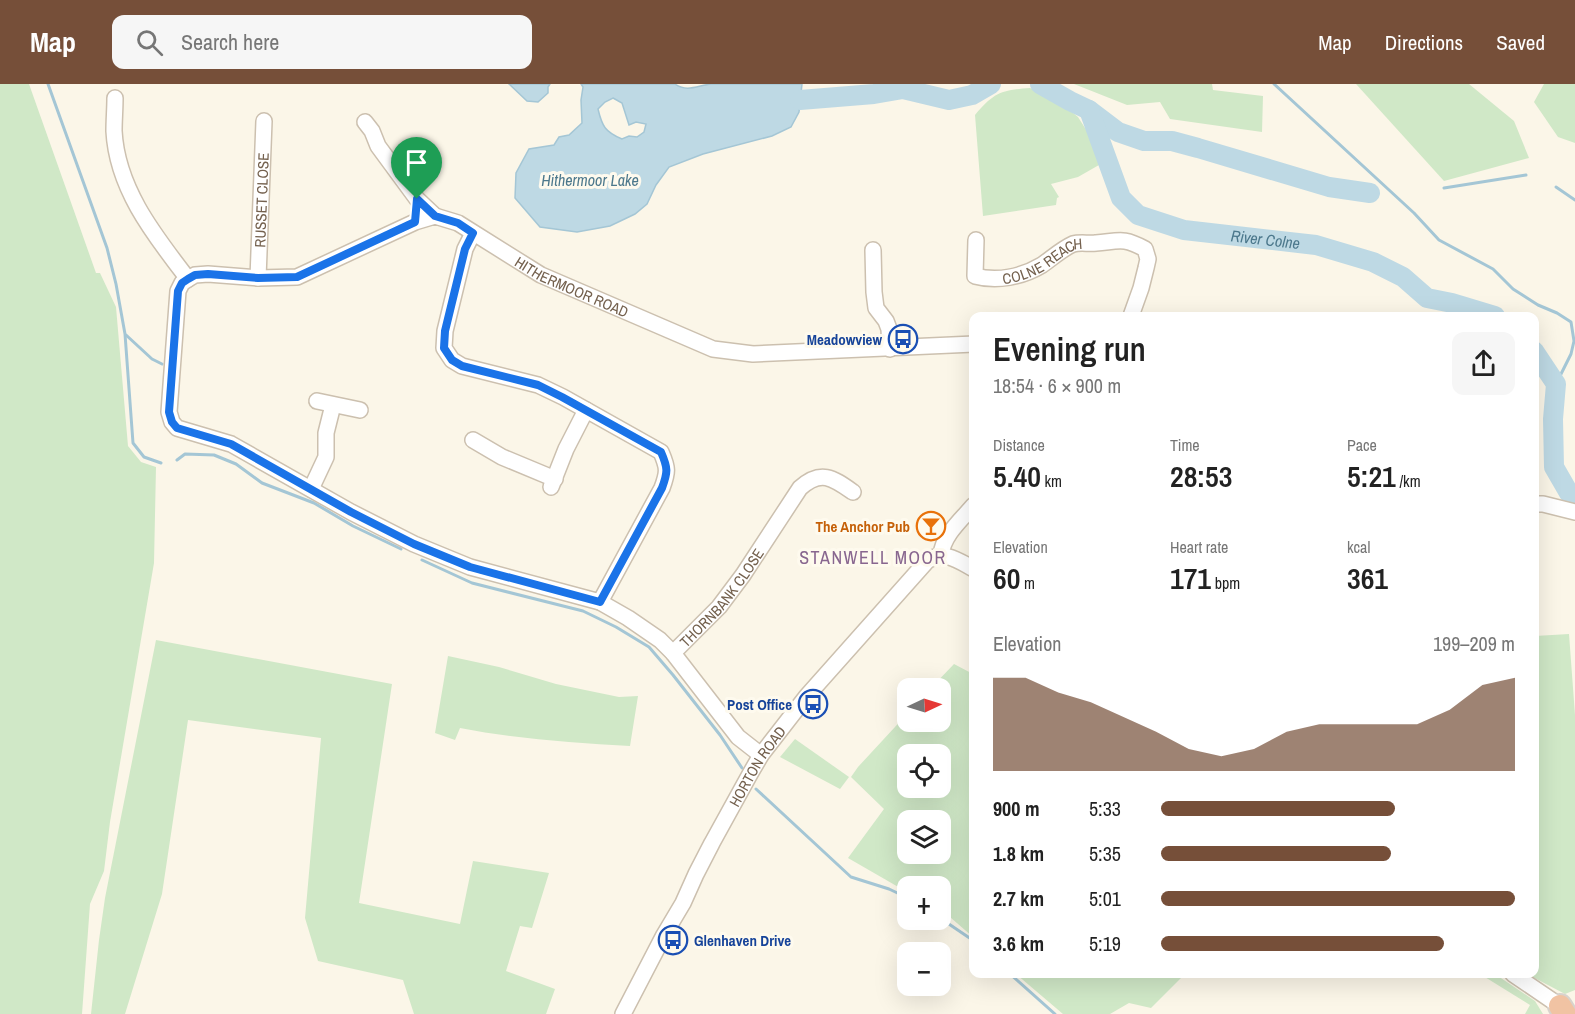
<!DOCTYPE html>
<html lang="en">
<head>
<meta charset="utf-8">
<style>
  body { margin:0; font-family:"Archivo Narrow",sans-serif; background:#f6f6f6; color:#222; height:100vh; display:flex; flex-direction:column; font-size:22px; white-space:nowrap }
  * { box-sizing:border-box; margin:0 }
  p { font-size:20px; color:#767676 }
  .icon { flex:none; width:33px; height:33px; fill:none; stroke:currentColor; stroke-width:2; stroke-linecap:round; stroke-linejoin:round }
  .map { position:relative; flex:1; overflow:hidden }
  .drawer { position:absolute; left:969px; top:228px; width:570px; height:666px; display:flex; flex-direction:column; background:#fff; border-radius:12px; box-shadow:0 6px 24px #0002 }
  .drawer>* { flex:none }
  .needle { width:39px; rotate:86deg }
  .buttons { position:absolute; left:897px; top:594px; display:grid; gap:12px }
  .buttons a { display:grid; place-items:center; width:54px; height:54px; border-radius:12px; background:#fff; box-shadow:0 6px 24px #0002; font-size:30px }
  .pin { position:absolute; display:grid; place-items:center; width:51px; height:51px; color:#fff; margin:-62px -26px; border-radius:50% 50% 50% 0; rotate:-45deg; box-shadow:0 0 6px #0007 }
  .pin .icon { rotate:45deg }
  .round { display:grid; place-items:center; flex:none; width:63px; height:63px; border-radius:12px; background:#f6f6f6 }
  .overview { display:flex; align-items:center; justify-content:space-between; height:102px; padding:0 24px }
  h1 { font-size:33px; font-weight:600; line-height:45px }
  .stats { display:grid; grid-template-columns:repeat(3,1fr); gap:9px; height:102px; padding:6px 24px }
  .stats div { display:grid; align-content:center }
  .stats b { font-size:30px; font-weight:600 }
  .stats small { font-size:16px; font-weight:400 }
  .stats p { font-size:16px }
  .chart { height:168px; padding:12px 24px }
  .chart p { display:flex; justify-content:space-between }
  .chart svg { width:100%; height:108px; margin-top:6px; fill:#764f39; opacity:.7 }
  ul { padding:0 24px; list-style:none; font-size:20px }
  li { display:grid; grid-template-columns:96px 72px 1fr; align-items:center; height:45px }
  li i { height:15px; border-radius:8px; background:#764f39 }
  header { display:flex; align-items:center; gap:36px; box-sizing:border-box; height:84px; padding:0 30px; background:#764f39; color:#fff }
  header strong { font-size:28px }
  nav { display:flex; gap:33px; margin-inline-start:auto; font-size:21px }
  .search { width:420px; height:54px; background:#f6f6f6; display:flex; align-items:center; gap:15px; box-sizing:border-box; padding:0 21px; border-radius:12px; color:#767676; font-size:22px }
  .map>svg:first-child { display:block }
  .green { fill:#d0e8c7; fill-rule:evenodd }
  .water { fill:#bed9e4; stroke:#a4c6d5; stroke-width:1.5; fill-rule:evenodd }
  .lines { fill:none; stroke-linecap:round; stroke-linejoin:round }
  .stream { stroke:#a4c6d5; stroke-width:3 }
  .river { stroke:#bed9e4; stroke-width:20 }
  .minor-casing { stroke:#ccc0af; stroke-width:18 }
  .highway-casing { stroke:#d8d3cd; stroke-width:26 }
  .minor { stroke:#fff; stroke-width:15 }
  .highway { stroke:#f1c3a3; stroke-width:22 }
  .route-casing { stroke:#fff; stroke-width:12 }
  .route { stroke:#1a73e8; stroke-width:8 }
  .labels { text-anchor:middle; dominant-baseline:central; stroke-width:6; stroke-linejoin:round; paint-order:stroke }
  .street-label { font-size:15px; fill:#74614e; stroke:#fefaee }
  .transit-label { font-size:15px; font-weight:bold; fill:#164399; stroke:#fefaee; text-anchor:end }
  .food-label { font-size:15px; font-weight:bold; fill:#c56008; stroke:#fefaee; text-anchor:end }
  .water-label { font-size:16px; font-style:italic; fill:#4c788c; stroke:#fefaee }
  .quarter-label { font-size:18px; letter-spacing:1.5px; fill:#88668f; stroke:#fefaee }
</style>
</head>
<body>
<header>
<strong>Map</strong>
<div class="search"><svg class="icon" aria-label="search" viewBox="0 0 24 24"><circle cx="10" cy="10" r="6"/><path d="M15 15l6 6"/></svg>Search here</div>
<nav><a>Map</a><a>Directions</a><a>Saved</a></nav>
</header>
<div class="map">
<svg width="1575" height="930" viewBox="0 0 1575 930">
  <rect width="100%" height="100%" fill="#fbf6e8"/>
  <g class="green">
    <path d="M0,0H29L96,189H100L116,223L128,362L141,378L156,383L154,479L110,738L104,787L90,820L82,930H0Z"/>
    <path d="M1074,0H1212L1213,6L1263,12L1262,48L1170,35L1160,18L1127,21Z"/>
    <path d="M1356,0H1469L1514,37L1529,74L1444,97Z"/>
    <path d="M1544,0H1575V59L1558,53L1534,18Z"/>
    <path d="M1030,4L1055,14L1078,33L1106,77L1078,93L1051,100L1059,113L1057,114L1056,121L983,132L975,31C994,9 1000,6 1030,4Z"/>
    <path d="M1569,550L1575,631V906L1565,910L1527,890H1534L1535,552Z"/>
    <path d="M156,556L392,600L359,819L460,840L473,777L549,789L532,844L520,842L506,887L555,905L546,930H414L403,896L318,877L305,834L321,654L188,636L162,810L125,930H91L99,856L105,814Z"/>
    <path d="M448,572L499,583L556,600L619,613L638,612L630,662C573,659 516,655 460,644L455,656L435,649Z"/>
    <path d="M954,580L973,590V853L950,833L941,827L940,802H908L907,808L848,774L884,725L851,693L858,683L907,630L908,638H940V604H931ZM908,670H940V704H908ZM908,736H940V770H908Z"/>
    <path d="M795,655L849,693L840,705L780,673Z"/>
    <path d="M1016,890H1185L1151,924L1129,919L1110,930H1063Z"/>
    <path d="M1480,890H1495L1535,917L1543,930H1525L1530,921Z"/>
  </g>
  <g class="water">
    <path d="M509,0H550L548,3V9L538,18L527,17Z"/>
    <path d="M581,0H675C687,9 699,1 711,0C741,0 772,0 802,0L799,28L791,43L772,52L703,70L669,83L656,101L647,120L635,130L610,142L577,148L540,143L515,114L516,89L529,65L554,61L559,53L569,51L582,39L581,16L583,3ZM613,14L622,19L629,41L636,38L646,40L644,48L637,53L629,52L622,55C605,48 602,42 598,25L605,18Z"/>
  </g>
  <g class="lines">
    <g class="stream">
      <path d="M48,0L107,164L116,200L125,250L133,359L144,373L161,379"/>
      <path d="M1274,0L1414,129L1439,156L1493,185L1513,205L1538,221L1557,229L1571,238L1574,257L1571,270L1556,300"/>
      <path d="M1556,103L1575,116"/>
      <path d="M1444,104L1526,91"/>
      <path d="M126,251L152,275L162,280"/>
      <path d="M177,376L185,370L214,371L236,380L262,399L314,419L353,442L401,465"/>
      <path d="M422,476L472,499L583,527L616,543L649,563L673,591L720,651L742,684"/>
      <path d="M756,705L851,793L889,805L908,814"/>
      <path d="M940,834L974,857"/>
      <path d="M1010,890L1055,930"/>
    </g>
    <g class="river">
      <path d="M1040,0L1070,17L1089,26L1118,48L1144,57H1172L1198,64L1329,103L1370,109"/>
      <path d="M800,16L874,10L903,5L949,16L972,11L991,0"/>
      <path id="s1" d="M1089,26L1121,114L1138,131L1184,146L1316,161L1373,178L1403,193L1427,214L1452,219L1495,232"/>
      <path d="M1534,267L1556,300L1553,335L1554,383L1569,409L1575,415"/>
    </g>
    <g class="minor-casing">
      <g id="minor">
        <path d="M115,14C115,25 114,36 114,47C117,105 155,152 188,195"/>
        <path d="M365,38L372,47L378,62L417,115L435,132"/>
        <path d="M473,149L465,165L445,247L444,264L452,276L462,282L538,301L563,313L661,368C668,384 668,388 662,404L600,518"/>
        <path id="s2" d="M976,156L975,192C997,198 1022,193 1042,181C1052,174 1062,165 1073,160C1080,158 1089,160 1096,159C1120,157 1123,153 1145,165L1148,175L1146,184L1141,204L1131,232"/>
        <path d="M873,166L874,208L876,224L886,237L889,245L890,265"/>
        <path id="s3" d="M258,194L264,37"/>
        <path d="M317,317L360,326"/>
        <path d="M473,356L502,373L555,395"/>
        <path d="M551,403L566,365L586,326"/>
        <path d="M311,405L326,373V349L333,321"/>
        <path d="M1534,420H1543L1575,428"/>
        <path d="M941,471C943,451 961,436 974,421"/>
        <path id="s4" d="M673,569L719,523L743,491L800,404C821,385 833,394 853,408"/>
        <path id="s5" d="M761,671L738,653L673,569L660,556L628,534L600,518L470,483L414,460L351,428L231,360L177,344L172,338L169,328L178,207L182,199L188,195L195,191L208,190L258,194L297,193L415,138L435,132L458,139L541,191L713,265L753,270L974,260"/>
        <path d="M1513,890L1560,922"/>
        <path id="s6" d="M623,930L664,851L683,819L696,790L712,759L750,690L761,671L806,613L927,477C943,465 959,477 974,485"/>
      </g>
    </g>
    <g class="highway-casing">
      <path id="highway" d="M1560,922L1565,930"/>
    </g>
    <use href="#minor" class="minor"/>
    <use href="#highway" class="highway"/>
  </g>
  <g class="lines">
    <g class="route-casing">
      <path id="route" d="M417,115L435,132L458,139L473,149L465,165L445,247L444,264L452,276L462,282L538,301L562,313L661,368C668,384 668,388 662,404L600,518L470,483L414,460L351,428L231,360L177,344L172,338L169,328L178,207L182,199L188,195L195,191L208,190L258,194L297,193L415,138Z"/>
    </g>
    <use href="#route" class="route"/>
  </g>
  <defs>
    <g id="bus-ring" transform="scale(1.5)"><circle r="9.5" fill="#fefaee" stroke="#1a4fb4" stroke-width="1.5"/><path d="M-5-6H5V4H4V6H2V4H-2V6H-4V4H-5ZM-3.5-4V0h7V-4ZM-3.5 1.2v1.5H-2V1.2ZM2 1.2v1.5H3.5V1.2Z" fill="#1a4fb4"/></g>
    <g id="bar-ring" transform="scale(1.5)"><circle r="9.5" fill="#fefaee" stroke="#e8710a" stroke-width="1.5"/><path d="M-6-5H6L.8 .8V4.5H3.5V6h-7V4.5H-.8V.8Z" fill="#e8710a"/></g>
  </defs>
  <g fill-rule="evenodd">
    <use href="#bus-ring" x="903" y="255"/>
    <use href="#bar-ring" x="931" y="442"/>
    <use href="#bus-ring" x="813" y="620"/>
    <use href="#bus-ring" x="673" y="856"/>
  </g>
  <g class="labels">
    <g class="street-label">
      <text stroke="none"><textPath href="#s3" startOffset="78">RUSSET CLOSE</textPath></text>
      <text stroke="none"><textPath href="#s2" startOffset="108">COLNE REACH</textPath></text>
      <text stroke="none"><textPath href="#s5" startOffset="1257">HITHERMOOR ROAD</textPath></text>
      <text stroke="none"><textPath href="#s4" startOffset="74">THORNBANK CLOSE</textPath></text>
      <text stroke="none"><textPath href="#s6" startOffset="282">HORTON ROAD</textPath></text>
    </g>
    <g class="transit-label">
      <text x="882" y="255">Meadowview</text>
      <text x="792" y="620">Post Office</text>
      <text x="694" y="856" text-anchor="start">Glenhaven Drive</text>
    </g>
    <g class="food-label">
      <text x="910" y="442">The Anchor Pub</text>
    </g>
    <g class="water-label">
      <text x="590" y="96">Hithermoor Lake</text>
      <text stroke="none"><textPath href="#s1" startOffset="248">River Colne</textPath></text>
    </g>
    <g class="quarter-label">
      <text x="873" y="473">STANWELL MOOR</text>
    </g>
  </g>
</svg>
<div class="buttons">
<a><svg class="needle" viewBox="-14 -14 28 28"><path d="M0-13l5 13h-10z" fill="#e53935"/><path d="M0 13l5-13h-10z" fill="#767676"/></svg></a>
<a><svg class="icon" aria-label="locate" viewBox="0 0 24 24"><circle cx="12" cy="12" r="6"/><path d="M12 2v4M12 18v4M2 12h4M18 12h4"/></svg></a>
<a><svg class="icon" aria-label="layers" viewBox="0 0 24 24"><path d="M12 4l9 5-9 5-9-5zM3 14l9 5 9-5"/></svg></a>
<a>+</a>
<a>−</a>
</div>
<div class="pin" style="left:417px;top:115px;background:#1e9e55"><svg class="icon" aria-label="arrive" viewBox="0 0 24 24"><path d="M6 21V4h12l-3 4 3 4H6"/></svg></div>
<section class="drawer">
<div class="overview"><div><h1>Evening run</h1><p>18:54 · 6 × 900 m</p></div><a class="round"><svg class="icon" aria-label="share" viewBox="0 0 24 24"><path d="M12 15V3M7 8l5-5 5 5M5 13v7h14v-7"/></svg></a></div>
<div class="stats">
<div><p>Distance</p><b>5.40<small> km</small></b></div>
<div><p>Time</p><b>28:53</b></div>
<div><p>Pace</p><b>5:21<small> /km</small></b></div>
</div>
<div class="stats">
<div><p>Elevation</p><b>60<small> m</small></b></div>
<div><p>Heart rate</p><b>171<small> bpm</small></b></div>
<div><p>kcal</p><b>361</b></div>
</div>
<div class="chart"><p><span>Elevation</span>199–209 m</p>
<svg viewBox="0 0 160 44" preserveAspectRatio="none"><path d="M0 44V6L10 6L20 12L30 16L40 22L50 28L60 35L70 38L80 35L90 28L100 25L110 25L120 25L130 25L140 19L150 9L160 6V44z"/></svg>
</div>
<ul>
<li><b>900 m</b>5:33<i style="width:66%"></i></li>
<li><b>1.8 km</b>5:35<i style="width:65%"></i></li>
<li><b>2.7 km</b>5:01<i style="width:100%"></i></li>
<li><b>3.6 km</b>5:19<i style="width:80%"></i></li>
</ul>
</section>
</div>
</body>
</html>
